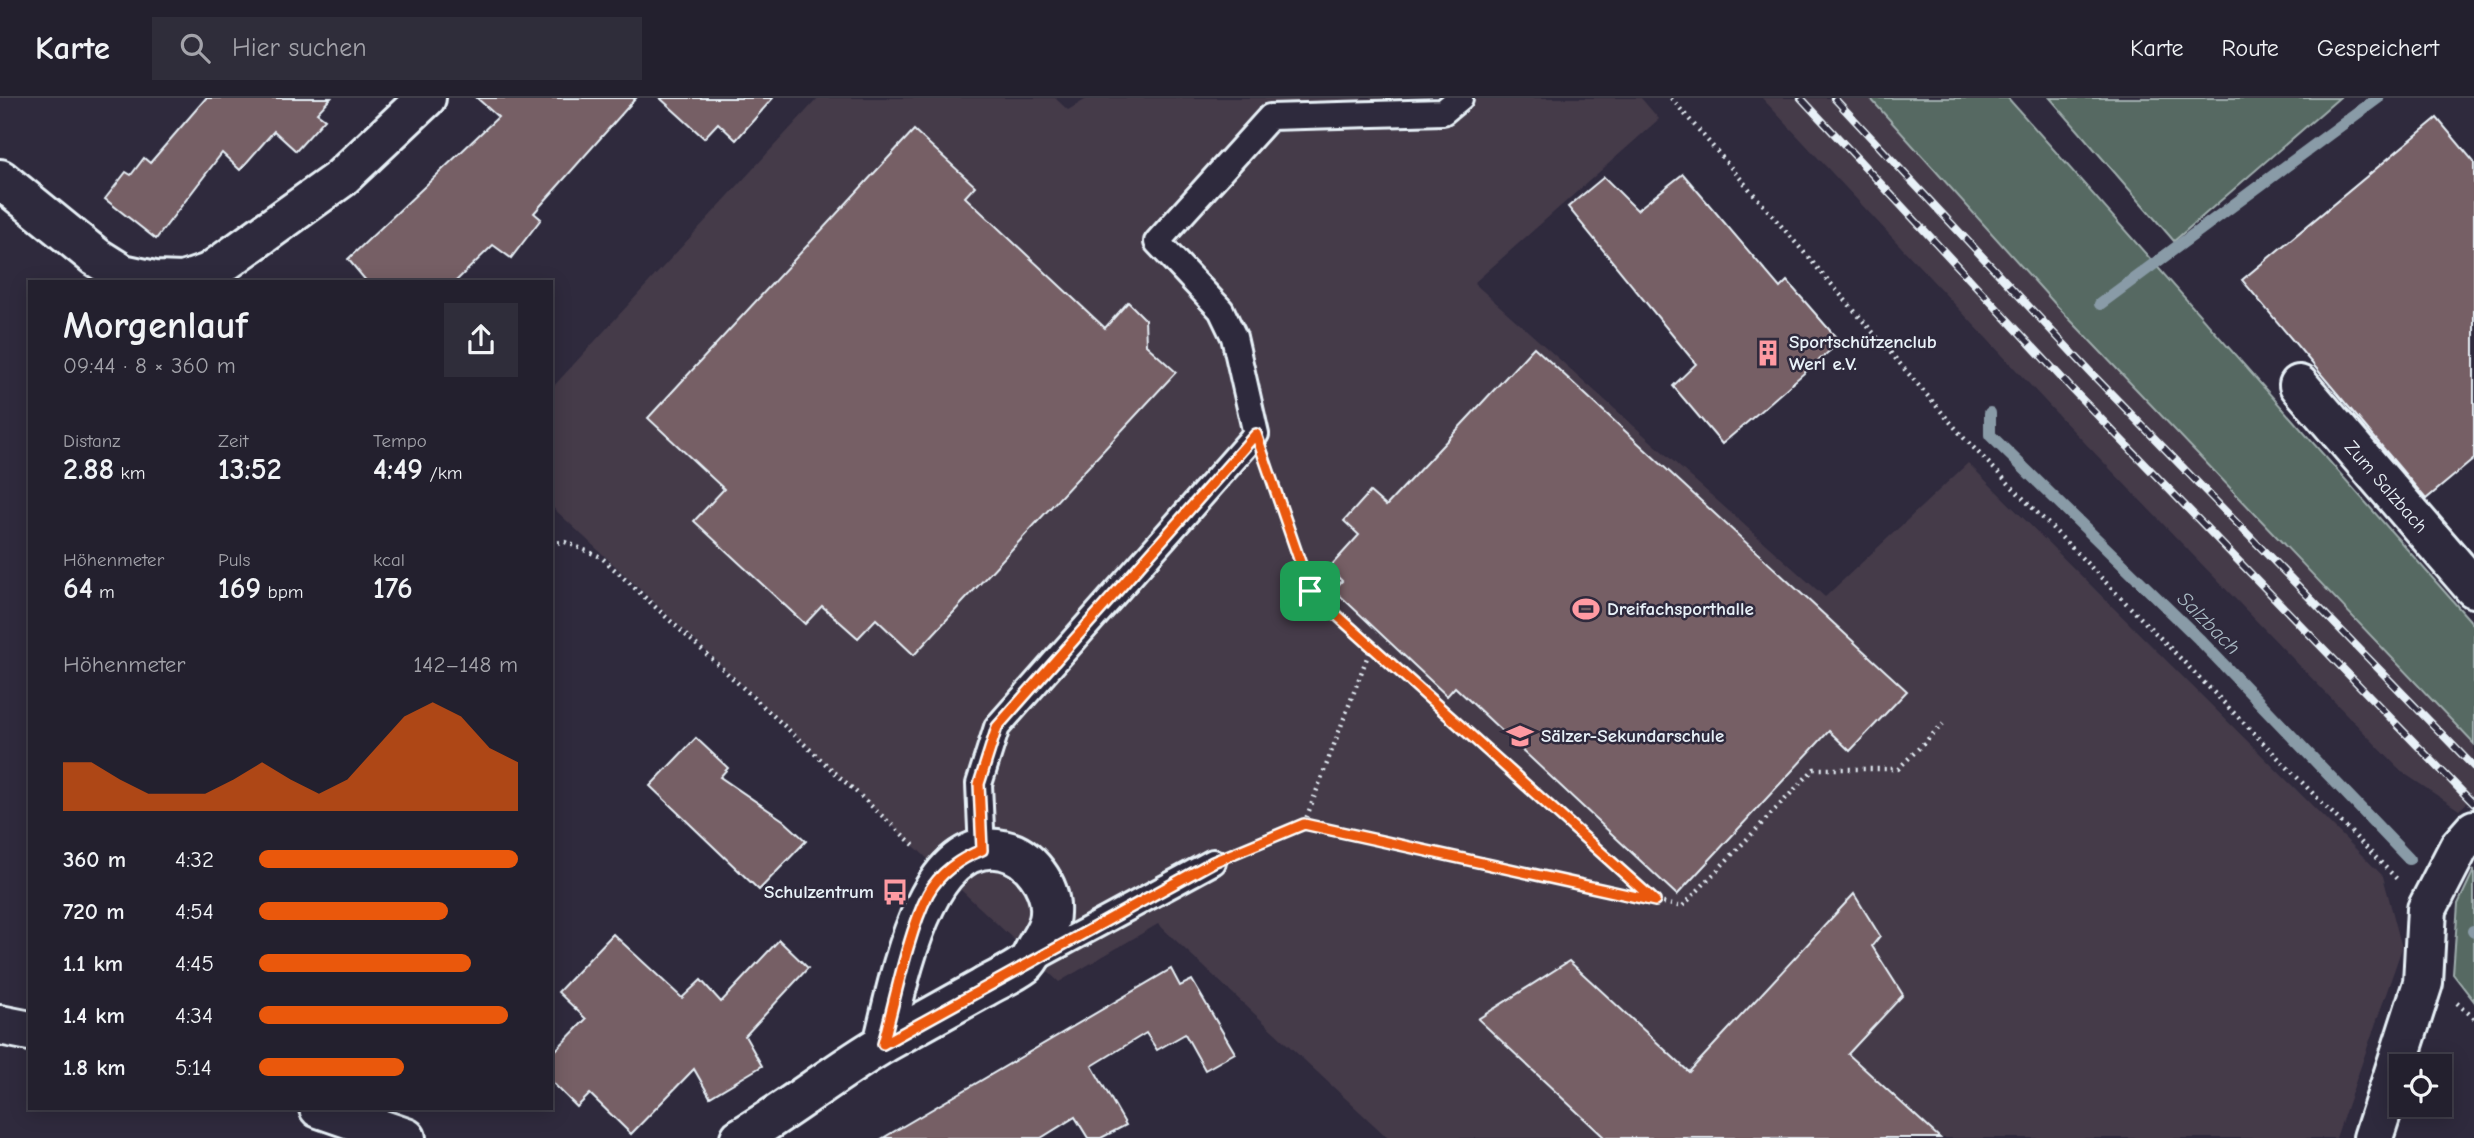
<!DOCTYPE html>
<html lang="de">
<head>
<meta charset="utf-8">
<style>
  body { margin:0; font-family:"Comic Neue",sans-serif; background:#2f2d3a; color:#f1f3f6; height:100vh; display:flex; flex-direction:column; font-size:26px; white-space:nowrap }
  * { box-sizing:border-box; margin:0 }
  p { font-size:23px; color:#a3a3aa }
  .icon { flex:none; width:38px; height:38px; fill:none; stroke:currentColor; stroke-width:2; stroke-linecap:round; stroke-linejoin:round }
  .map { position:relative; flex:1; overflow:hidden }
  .drawer { position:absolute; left:28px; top:182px; width:525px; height:830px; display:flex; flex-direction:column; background:#23202e; border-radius:0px; box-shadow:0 4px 18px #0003,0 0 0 2px #403e4a }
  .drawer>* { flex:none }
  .tools { position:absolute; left:2389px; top:956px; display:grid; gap:14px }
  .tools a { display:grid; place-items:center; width:63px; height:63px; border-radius:0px; background:#23202e; box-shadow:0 4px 18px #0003,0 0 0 2px #403e4a; font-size:35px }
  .pin { position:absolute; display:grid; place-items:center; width:60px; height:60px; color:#fff; margin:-30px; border-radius:14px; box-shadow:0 4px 10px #0006 }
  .round { display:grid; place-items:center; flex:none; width:74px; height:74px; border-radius:0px; background:#2f2d3a }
  .overview { display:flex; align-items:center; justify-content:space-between; height:119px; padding:0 35px }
  h1 { font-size:38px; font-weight:700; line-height:52px }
  .metrics { display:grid; grid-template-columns:repeat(3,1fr); gap:10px; height:119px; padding:7px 35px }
  .metrics div { display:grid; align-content:center }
  .metrics b { font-size:30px; font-weight:700 }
  .metrics small { font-size:19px; font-weight:400 }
  .metrics p { font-size:19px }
  .chart { height:196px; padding:14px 35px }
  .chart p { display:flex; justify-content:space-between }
  .chart svg { width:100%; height:126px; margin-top:7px; fill:#ea580c; opacity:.7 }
  ul { padding:0 35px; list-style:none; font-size:23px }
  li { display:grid; grid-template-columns:112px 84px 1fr; align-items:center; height:52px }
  li i { height:18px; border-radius:9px; background:#ea580c }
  header { display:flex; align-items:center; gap:42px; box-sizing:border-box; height:98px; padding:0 35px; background:#23202e; border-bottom:2px solid #403e4a }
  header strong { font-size:33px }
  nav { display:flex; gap:38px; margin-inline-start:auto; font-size:24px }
  .search { width:490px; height:63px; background:#2f2d3a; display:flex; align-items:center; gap:18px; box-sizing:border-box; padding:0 24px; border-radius:0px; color:#a3a3aa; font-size:26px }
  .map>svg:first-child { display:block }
  .built { fill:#443a49 }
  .green { fill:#566962; stroke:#9fadad; stroke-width:2 }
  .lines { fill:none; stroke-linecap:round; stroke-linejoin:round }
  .stream { stroke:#899ba7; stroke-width:12 }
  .building { fill:#765e65; stroke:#e8f1f8; stroke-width:2 }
  .service-casing { stroke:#e8f1f8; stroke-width:30 }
  .minor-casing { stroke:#e8f1f8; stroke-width:44 }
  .path { stroke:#e8f1f8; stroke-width:4.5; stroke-dasharray:2 5; stroke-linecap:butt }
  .service { stroke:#2f2a3d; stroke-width:24 }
  .minor { stroke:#2f2a3d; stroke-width:38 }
  .rail-casing { stroke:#e8f1f8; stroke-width:8 }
  .rail { stroke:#2f2a3d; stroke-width:5; stroke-dasharray:16; stroke-linecap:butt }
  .route-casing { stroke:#fff; stroke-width:14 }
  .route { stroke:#ea580c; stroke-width:9 }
  .labels { text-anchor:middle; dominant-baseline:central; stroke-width:5; stroke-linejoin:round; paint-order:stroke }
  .poi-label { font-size:19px; font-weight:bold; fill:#e8f1f8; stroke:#2f2a3d; text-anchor:start }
  .street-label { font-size:19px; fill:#e8f1f8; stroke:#2f2a3d }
  .water-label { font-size:21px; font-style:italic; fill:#a8b8c2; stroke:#2f2a3d }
</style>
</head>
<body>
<header>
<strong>Karte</strong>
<div class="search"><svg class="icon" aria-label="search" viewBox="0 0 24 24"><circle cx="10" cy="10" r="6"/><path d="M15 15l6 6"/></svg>Hier suchen</div>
<nav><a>Karte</a><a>Route</a><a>Gespeichert</a></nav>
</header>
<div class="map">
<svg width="2474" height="1040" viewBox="0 0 2474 1040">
  <rect width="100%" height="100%" fill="#2f2a3d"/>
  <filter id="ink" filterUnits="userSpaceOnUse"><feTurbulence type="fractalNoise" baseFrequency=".0143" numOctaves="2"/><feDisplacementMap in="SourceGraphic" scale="14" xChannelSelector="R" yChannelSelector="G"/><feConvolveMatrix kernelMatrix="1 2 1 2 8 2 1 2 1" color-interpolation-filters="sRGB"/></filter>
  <g filter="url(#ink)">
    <g class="built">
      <path d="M818,0H1055L1068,12L1088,0H1641L1659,21L1474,185L1825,499L1968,365L2383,778L2402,850L2336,1040H1388L1158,826L1059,884L551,408V291Z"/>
      <path d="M1762,0H1870L2057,208L2474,646V699L2459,712L2402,674L2059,318Z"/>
    </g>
    <g class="green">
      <path d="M1870,0H2008L2474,527V646L2057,208Z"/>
      <path d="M2050,0H2339L2174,143Z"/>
      <path d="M2474,772V903L2453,876L2458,806Z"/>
    </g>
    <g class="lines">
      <g class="stream">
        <path d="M2100,206L2378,0"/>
        <path d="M1990,315V337L2199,541L2409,761"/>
        <path d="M2473,833L2474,834"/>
      </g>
    </g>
    <g class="building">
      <path d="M206,0H331L317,15L325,21L296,53L274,33L240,72L222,55L156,141L105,101L126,74L131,77L144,60L150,65Z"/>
      <path d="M477,0H636L534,115L541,121L511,160L493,147L455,184H367L348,161L498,19Z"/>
      <path d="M660,0H773L736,42L718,25L704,40Z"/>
      <path d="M2437,20L2474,64V361L2426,401L2242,182Z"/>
      <path d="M914,32L975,88L965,99L1105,230L1128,204L1145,221L1146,247L1176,274L914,557L876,521L858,540L822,508L805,526L694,423L724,391L648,320Z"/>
      <path d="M1683,76L1780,190L1787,183L1840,244L1722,346L1673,288L1696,266L1568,109L1604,79L1637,112Z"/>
      <path d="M1534,249L1907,593L1850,653L1829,633L1677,797L1455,589L1447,598L1334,492L1342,483L1329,470L1359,437L1344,423L1370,394L1386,408Z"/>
      <path d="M696,640L728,670L720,679L783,722L806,743L759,792L650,688Z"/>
      <path d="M1854,796L1880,838L1872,848L1903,897L1848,956L1940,1040H1605L1478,921L1569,863L1689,974Z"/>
      <path d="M613,836L682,900L701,882L721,904L779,842L808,870L745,938L762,968L710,999L694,971L631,1036L590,996L577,1009L551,983V957L586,921L558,894Z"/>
      <path d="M1171,871L1180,888L1192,882L1235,955L1205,972L1185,936L1157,952L1146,935L1092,968L1126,1027L1101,1040H1088L1075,1019L1041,1040H883Z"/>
    </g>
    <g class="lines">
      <g class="service-casing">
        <g id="service">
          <path d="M982,753L979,686L997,629L1256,336L1234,239L1221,212L1157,144L1270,19L1443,14L1460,0"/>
          <path d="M1030,863L1213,764"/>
        </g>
      </g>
      <g class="minor-casing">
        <g id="minor">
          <path d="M0,81L96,159L123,176L155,183L183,184L209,175L340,81L426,0"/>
          <path d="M2299,287L2474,490"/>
          <path d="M0,927L30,933"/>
          <path d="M319,1010L406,1040"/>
          <path d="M740,1040C790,1011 836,973 886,944C918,926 951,908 983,890C996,882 1012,876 1025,866C1030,862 1033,855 1036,849C1042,839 1050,827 1050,815C1052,788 1029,757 1003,752C923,734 897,893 883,946"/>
          <path d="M2373,1040L2423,885L2427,811L2459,749L2474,732"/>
        </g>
      </g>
      <g class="path">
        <path d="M1671,0L1964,340L2397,781"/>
        <path d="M1269,373L1310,493L1654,802"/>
        <path d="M551,445L565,444L601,459L917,750"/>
        <path d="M1304,726L1371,549"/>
        <path d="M1243,752L1304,726L1682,809L1814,671H1898L1943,626"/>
        <path d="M2457,905L2474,920"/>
      </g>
      <use href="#service" class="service"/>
      <use href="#minor" class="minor"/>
      <g class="rail-casing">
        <g id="rail">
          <path d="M1801,0L2072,291L2474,706"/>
          <path d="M1834,0L2092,276L2474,669"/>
        </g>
      </g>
      <use href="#rail" class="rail"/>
    </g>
  </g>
  <g class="lines" filter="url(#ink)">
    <g class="route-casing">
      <path id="route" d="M1256,336L1310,493L1655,803L1304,726L1213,764L883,946C895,902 908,835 928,796C939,775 961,760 982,752L979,686L997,629Z"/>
    </g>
    <use href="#route" class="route"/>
  </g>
  <defs>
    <g id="building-bare" transform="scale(2.1)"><path d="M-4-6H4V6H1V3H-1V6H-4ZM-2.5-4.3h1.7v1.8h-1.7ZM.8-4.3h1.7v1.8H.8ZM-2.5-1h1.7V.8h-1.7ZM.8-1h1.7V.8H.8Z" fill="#ff9aa2" stroke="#2f2a3d" stroke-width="2.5" paint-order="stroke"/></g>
    <g id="stadium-bare" transform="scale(2.1)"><path d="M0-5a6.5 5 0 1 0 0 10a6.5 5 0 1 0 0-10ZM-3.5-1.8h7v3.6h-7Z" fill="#ff9aa2" stroke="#2f2a3d" stroke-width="2.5" paint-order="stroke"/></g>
    <g id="school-bare" transform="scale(2.1)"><path d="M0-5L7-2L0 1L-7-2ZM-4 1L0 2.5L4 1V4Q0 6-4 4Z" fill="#ff9aa2" stroke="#2f2a3d" stroke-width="2.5" paint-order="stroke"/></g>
    <g id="bus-bare" transform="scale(2.1)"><path d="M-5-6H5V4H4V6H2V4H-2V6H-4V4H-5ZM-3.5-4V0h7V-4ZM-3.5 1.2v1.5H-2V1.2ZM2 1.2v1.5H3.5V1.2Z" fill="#ff9aa2" stroke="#2f2a3d" stroke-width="2.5" paint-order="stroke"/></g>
  </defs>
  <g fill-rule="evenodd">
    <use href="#building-bare" x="1768" y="255"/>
    <use href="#stadium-bare" x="1586" y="511"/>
    <use href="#school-bare" x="1520" y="638"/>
    <use href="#bus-bare" x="895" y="794"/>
  </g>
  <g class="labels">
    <g class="poi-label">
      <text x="1789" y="244">Sportschützenclub<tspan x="1789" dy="22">Werl e.V.</tspan></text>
      <text x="1607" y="511">Dreifachsporthalle</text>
      <text x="1541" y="638">Sälzer-Sekundarschule</text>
      <text x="874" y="794" text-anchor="end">Schulzentrum</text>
    </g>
    <g class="street-label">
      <text transform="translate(2386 389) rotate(49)">Zum Salzbach</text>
    </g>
    <g class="water-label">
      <text transform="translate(2209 525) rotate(45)">Salzbach</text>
    </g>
  </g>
</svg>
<div class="tools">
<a><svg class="icon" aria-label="locate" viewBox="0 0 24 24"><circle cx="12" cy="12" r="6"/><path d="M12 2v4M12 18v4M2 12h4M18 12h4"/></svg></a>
</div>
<div class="pin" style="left:1310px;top:493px;background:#1e9e55"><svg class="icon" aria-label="arrive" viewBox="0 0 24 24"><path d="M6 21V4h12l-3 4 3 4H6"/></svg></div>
<section class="drawer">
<div class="overview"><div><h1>Morgenlauf</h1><p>09:44 · 8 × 360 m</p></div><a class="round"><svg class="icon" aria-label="share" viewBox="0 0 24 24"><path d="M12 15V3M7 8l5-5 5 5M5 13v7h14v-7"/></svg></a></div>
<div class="metrics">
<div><p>Distanz</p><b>2.88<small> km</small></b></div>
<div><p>Zeit</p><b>13:52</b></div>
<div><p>Tempo</p><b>4:49<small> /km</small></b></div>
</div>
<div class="metrics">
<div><p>Höhenmeter</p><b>64<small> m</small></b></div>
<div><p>Puls</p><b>169<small> bpm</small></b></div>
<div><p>kcal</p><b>176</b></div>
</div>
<div class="chart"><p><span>Höhenmeter</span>142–148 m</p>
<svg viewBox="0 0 160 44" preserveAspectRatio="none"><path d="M0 44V27L10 27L20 33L30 38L40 38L50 38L60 33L70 27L80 33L90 38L100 33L110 22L120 11L130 6L140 11L150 22L160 27V44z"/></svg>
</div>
<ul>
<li><b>360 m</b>4:32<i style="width:100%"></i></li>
<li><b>720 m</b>4:54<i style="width:73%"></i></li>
<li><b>1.1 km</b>4:45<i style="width:82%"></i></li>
<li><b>1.4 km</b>4:34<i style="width:96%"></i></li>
<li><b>1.8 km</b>5:14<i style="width:56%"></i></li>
</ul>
</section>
</div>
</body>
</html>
